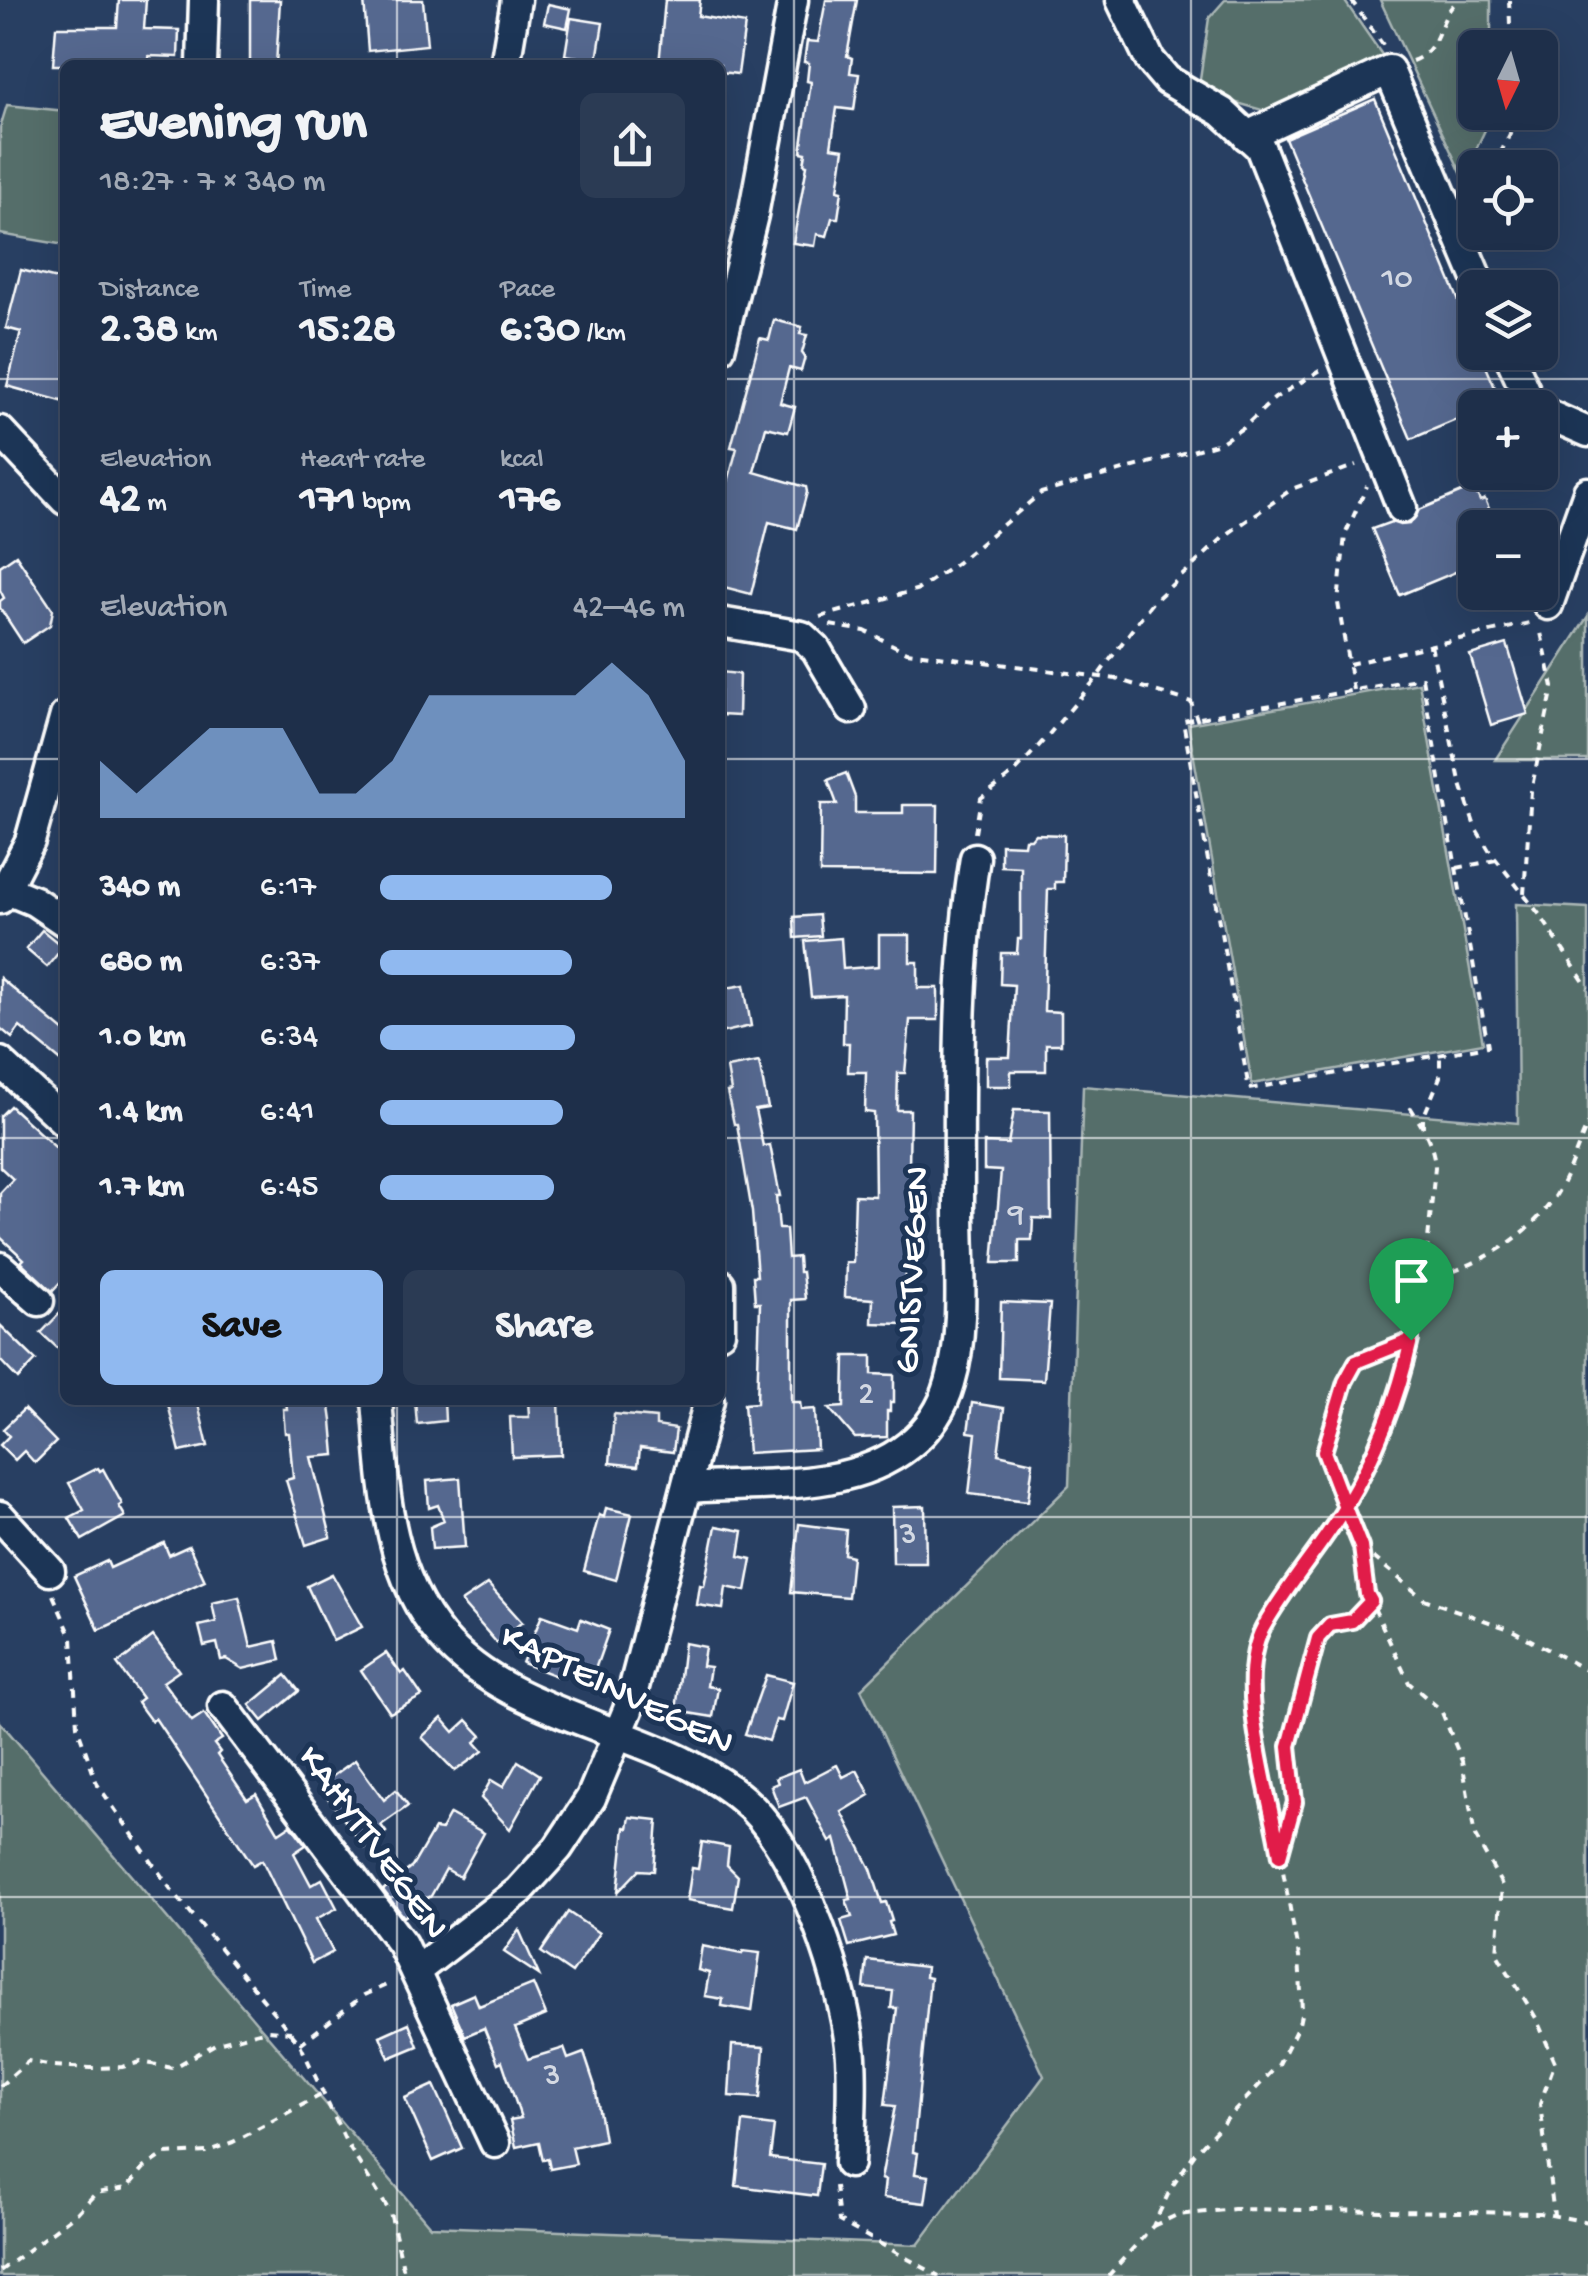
<!DOCTYPE html>
<html lang="en">
<head>
<meta charset="utf-8">
<style>
  body { margin:0; font-family:"Gochi Hand",sans-serif; background:#2b3b54; color:#f1f3f6; height:100vh; display:flex; flex-direction:column; font-size:38px; white-space:nowrap }
  * { box-sizing:border-box; margin:0 }
  p { font-size:32px; color:#a1a9b5 }
  .icon { flex:none; width:55px; height:55px; fill:none; stroke:currentColor; stroke-width:2; stroke-linecap:round; stroke-linejoin:round }
  .map { position:relative; flex:1; overflow:hidden }
  .side { position:absolute; left:60px; top:60px; width:665px; height:1345px; display:flex; flex-direction:column; background:#1e2f4a; border-radius:15px; box-shadow:0 10px 40px #0002,0 0 0 2px #3c4a62 }
  .side>* { flex:none }
  .needle { width:65px; rotate:185deg }
  .tools { position:absolute; left:1458px; top:30px; display:grid; gap:20px }
  .tools a { display:grid; place-items:center; width:100px; height:100px; border-radius:15px; background:#1e2f4a; box-shadow:0 10px 40px #0002,0 0 0 2px #3c4a62; font-size:50px }
  .pin { position:absolute; display:grid; place-items:center; width:85px; height:85px; color:#fff; margin:-102px -42px; border-radius:50% 50% 50% 0; rotate:-45deg; box-shadow:0 0 10px #0007 }
  .pin .icon { rotate:45deg }
  .round { display:grid; place-items:center; flex:none; width:105px; height:105px; border-radius:15px; background:#2b3b54 }
  .headline { display:flex; align-items:center; justify-content:space-between; height:170px; padding:0 40px }
  h1 { font-size:55px; font-weight:800; line-height:75px }
  .metrics { display:grid; grid-template-columns:repeat(3,1fr); gap:15px; height:170px; padding:10px 40px }
  .metrics div { display:grid; align-content:center }
  .metrics b { font-size:42px; font-weight:800 }
  .metrics small { font-size:28px; font-weight:400 }
  .metrics p { font-size:28px }
  .chart { height:280px; padding:20px 40px }
  .chart p { display:flex; justify-content:space-between }
  .chart svg { width:100%; height:180px; margin-top:10px; fill:#90b9f0; opacity:.7 }
  .action { display:flex; gap:20px; margin-top:auto; padding:20px 40px }
  .action a { flex:1; height:115px; border-radius:15px; background:#90b9f0; color:#111; font-size:40px; font-weight:800; line-height:115px; text-align:center }
  .action a+a { background:#2b3b54; color:#f1f3f6 }
  ul { padding:0 40px; list-style:none; font-size:32px }
  li { display:grid; grid-template-columns:160px 120px 1fr; align-items:center; height:75px }
  li i { height:25px; border-radius:12px; background:#90b9f0 }
  .map>svg:first-child { display:block }
  .green { fill:#546e6b; stroke:#aab6b5; stroke-width:2.5 }
  .building { fill:#54678f; stroke:#fff; stroke-width:2.5 }
  .lines { fill:none; stroke-linecap:round; stroke-linejoin:round }
  .minor-casing { stroke:#fff; stroke-width:35 }
  .path { stroke:#fff; stroke-width:4; stroke-dasharray:8 8; stroke-linecap:butt }
  .minor { stroke:#1d3557; stroke-width:28 }
  .route-casing { stroke:#fff; stroke-width:20 }
  .route { stroke:#e11d48; stroke-width:12 }
  .grid { fill:none; stroke:#fff; stroke-width:2.5; stroke-opacity:0.55 }
  .labels { text-anchor:middle; dominant-baseline:central; stroke-width:10; stroke-linejoin:round; paint-order:stroke }
  .number-label { font-size:32px; fill:#d4d9e3 }
  .street-label { font-size:38px; fill:#fff; stroke:#1d3557 }
</style>
</head>
<body>
<div class="map">
<svg width="1588" height="2276" viewBox="0 0 1588 2276">
  <rect width="100%" height="100%" fill="#283f62"/>
  <filter id="ink" filterUnits="userSpaceOnUse"><feTurbulence type="fractalNoise" baseFrequency=".01" numOctaves="2"/><feDisplacementMap in="SourceGraphic" scale="20" xChannelSelector="R" yChannelSelector="G"/><feConvolveMatrix kernelMatrix="1 2 1 2 8 2 1 2 1" color-interpolation-filters="sRGB"/></filter>
  <g filter="url(#ink)">
    <g class="green">
      <path d="M1225,0H1344L1387,62L1269,112L1198,92L1209,18Z"/>
      <path d="M1380,0H1491V47L1475,48V112L1492,115L1463,177Z"/>
      <path d="M7,105L65,111V245L0,234V128Z"/>
      <path d="M1588,616V760H1495Z"/>
      <path d="M1419,683L1483,1043L1252,1084L1188,724Z"/>
      <path d="M1516,904L1588,908V2276H0V1722L430,2226L918,2245L1044,2076L861,1689L1069,1486L1083,1086L1518,1123Z"/>
    </g>
    <g class="building">
      <path d="M119,0H146L144,29L179,30L178,57L149,56L148,65H53L56,27H117Z"/>
      <path d="M250,0H280L276,65H250Z"/>
      <path d="M364,0H423L427,45L368,51Z"/>
      <path d="M665,0H700L698,16L745,24L738,74L720,72V65H659Z"/>
      <path d="M826,0H857L847,56L852,58L850,73L859,74L854,110L837,108L831,147L844,149L838,190L842,191L838,218H832L827,236L817,234L815,246L793,243L807,165L804,164L806,153L801,152L811,82L807,81L809,63L804,62L807,41L818,42Z"/>
      <path d="M548,4L571,9L567,28L544,23Z"/>
      <path d="M571,18L603,23L597,60L565,55Z"/>
      <path d="M1375,99L1475,340V352H1480L1501,402L1487,408H1475V412L1411,439L1285,138Z"/>
      <path d="M21,270L65,281V402L7,386L21,332L6,328Z"/>
      <path d="M774,320L802,327L800,334L807,335L802,353L805,357L801,371L789,368L780,403L795,407L788,432L766,427L754,472L806,487L807,492L797,529L769,522L751,594L720,586V565L726,539L720,537V492L725,493L737,448L731,447L760,338L769,340Z"/>
      <path d="M1474,487L1480,501L1485,499L1497,528H1475V564L1400,595L1372,529L1391,522L1400,525L1409,524L1419,510Z"/>
      <path d="M16,555L53,610L50,625L23,643L0,608V601L4,598L0,590V566Z"/>
      <path d="M1507,644L1528,714L1491,725L1470,655Z"/>
      <path d="M720,672L739,674L738,716L720,715Z"/>
      <path d="M846,773L855,797V813H903V805H938L937,874L820,873L821,804H837L828,780Z"/>
      <path d="M1035,834L1064,835L1063,882H1055V889H1048L1044,1011L1061,1012V1044H1046V1071H1011V1086H986V1057H1010L1014,985L1000,984L1001,953H1017L1018,939H1021V867L1001,866V844L1024,845L1025,839H1031Z"/>
      <path d="M819,915L821,936L795,938L794,917Z"/>
      <path d="M42,930L63,947L47,967L26,949Z"/>
      <path d="M879,935H910V962H918V988H938V1020H910L905,1073H898L897,1110H910L909,1168H915L913,1240H907L904,1324L872,1323L873,1299L845,1297L846,1263H853L855,1195L875,1196L874,1113L865,1112L866,1072H848L849,1043H843L844,995L811,997L805,941L841,938L843,969L879,966Z"/>
      <path d="M0,978L65,1032V1064L20,1027L12,1038L0,1028Z"/>
      <path d="M744,985L751,1026L720,1033V989Z"/>
      <path d="M759,1062L768,1108L755,1110L763,1146L770,1145L780,1196H776L779,1229H786L788,1258L798,1257L799,1272H802L805,1299L791,1300V1402H800L801,1410L815,1409L817,1449L748,1453L744,1404L757,1403L760,1303H755L753,1276H757L752,1212L737,1124H734L727,1092L731,1091L727,1068Z"/>
      <path d="M10,1106L65,1156V1277L52,1291L21,1262L24,1259L0,1237V1193L13,1179L0,1167V1116Z"/>
      <path d="M1014,1110L1050,1111L1051,1219L1033,1218L1032,1240H1019V1263H993L1001,1171L984,1170V1143L1008,1144Z"/>
      <path d="M1001,1302L1050,1304L1044,1380L999,1378Z"/>
      <path d="M65,1308V1355L41,1333Z"/>
      <path d="M0,1325L36,1360L18,1379L0,1360Z"/>
      <path d="M845,1356H872V1374L894,1375V1402H890V1411H887V1437L855,1438L829,1408L844,1407Z"/>
      <path d="M167,1400H197L208,1446L180,1452Z"/>
      <path d="M286,1400H329L332,1421L335,1455L311,1457L331,1537L306,1545L286,1480L293,1478L289,1433H285L283,1409H287Z"/>
      <path d="M415,1400H444L445,1421L417,1424Z"/>
      <path d="M528,1400H559L561,1455L512,1457L510,1417H529Z"/>
      <path d="M972,1403L1004,1408L998,1454L1033,1462L1028,1501L969,1494L976,1433L968,1432Z"/>
      <path d="M24,1409L56,1442L35,1463L24,1451L15,1460L0,1445L9,1436L3,1429Z"/>
      <path d="M614,1414L656,1418V1426L676,1429L673,1452L640,1448L638,1466L610,1463Z"/>
      <path d="M98,1468L100,1471L103,1469L122,1504L119,1506L125,1516L82,1540L69,1518L84,1510L69,1483Z"/>
      <path d="M460,1478L465,1547L432,1549L430,1527L444,1521L438,1505L429,1508L427,1481Z"/>
      <path d="M925,1506L926,1563H893L892,1507Z"/>
      <path d="M606,1508L632,1514L616,1580L584,1571L599,1515L604,1517Z"/>
      <path d="M799,1524L846,1530L844,1554L852,1556L848,1597L791,1592Z"/>
      <path d="M716,1526L743,1531L739,1556L752,1559L746,1591L726,1587L723,1609L697,1605L700,1585L704,1586Z"/>
      <path d="M164,1543L169,1555L189,1546L205,1581L99,1630L74,1576L107,1561L110,1568Z"/>
      <path d="M332,1574L362,1627L333,1641L307,1586Z"/>
      <path d="M488,1584L522,1622L497,1643L461,1602Z"/>
      <path d="M239,1597L251,1647L277,1641L281,1660L243,1669L226,1659L221,1660L217,1643L204,1646L199,1626L216,1622L212,1603Z"/>
      <path d="M542,1615L578,1628L581,1619L609,1630L592,1678L570,1670L572,1665L568,1669L560,1666L556,1676L522,1663Z"/>
      <path d="M153,1636L179,1671L163,1682L192,1721L204,1713L222,1739L214,1744L220,1752L217,1755L247,1799L256,1794L279,1833L291,1825L306,1845L294,1853L311,1885L322,1879L337,1908L316,1919L333,1952L312,1963L262,1860L253,1865L155,1718L151,1721L137,1702L142,1698L117,1664Z"/>
      <path d="M684,1643L705,1647L702,1666L710,1667L707,1686L718,1688L713,1717L676,1711Z"/>
      <path d="M386,1653L401,1674L405,1671L422,1696L390,1713L361,1670Z"/>
      <path d="M286,1675L299,1691L263,1721L250,1705Z"/>
      <path d="M766,1675L793,1682L782,1721L776,1720L769,1741L745,1734Z"/>
      <path d="M442,1718L454,1732L467,1720L482,1736L475,1742L483,1751L455,1771L422,1737Z"/>
      <path d="M355,1760L384,1800L396,1790L408,1806L381,1825L386,1832L365,1848L319,1786Z"/>
      <path d="M518,1761L540,1775L510,1829L481,1798L491,1780L503,1787Z"/>
      <path d="M837,1765L843,1777L857,1770L870,1795L842,1812L871,1869L882,1903L886,1902L892,1921L889,1922L893,1935L849,1946L841,1920L852,1917L846,1900L851,1899L835,1839L830,1842L806,1797L779,1807L771,1786L778,1783L776,1778L799,1769L804,1782Z"/>
      <path d="M450,1814L484,1833L460,1877L446,1869L431,1896L404,1917L383,1890L412,1867L434,1829L441,1830Z"/>
      <path d="M630,1817L658,1820L654,1871L639,1870L618,1892L625,1827L628,1828Z"/>
      <path d="M702,1842L729,1847L727,1865L738,1876L733,1908L687,1900L692,1868L698,1869Z"/>
      <path d="M568,1912L599,1933L572,1973L541,1952Z"/>
      <path d="M519,1930L539,1975L504,1952Z"/>
      <path d="M702,1946L742,1954L743,1951L760,1953L752,2011L722,2006L723,1999L705,1996L709,1973L698,1970Z"/>
      <path d="M867,1960L926,1967L925,1977L930,1978L913,2152L918,2153L915,2174L929,2176L925,2203L883,2198L885,2180L881,2179L895,2106L885,2105L897,2008H891L893,1991L864,1988Z"/>
      <path d="M533,1984L546,2015L515,2028L528,2059L564,2048L568,2059L584,2053L595,2086L604,2140L572,2147L576,2164L550,2169L548,2159L543,2160L539,2142L516,2147L510,2120L521,2118L502,2061L498,2063L484,2028L465,2036L451,2004L474,1994L479,2006Z"/>
      <path d="M409,2023L418,2046L389,2058L380,2036Z"/>
      <path d="M732,2045L764,2047L760,2098L729,2096Z"/>
      <path d="M434,2085L462,2148L433,2161L405,2098Z"/>
      <path d="M743,2122L774,2126L770,2158L821,2164L817,2196L736,2186Z"/>
    </g>
    <g class="lines">
      <g class="minor-casing">
        <g id="minor">
          <path d="M1121,0L1150,60L1167,80L1222,112L1260,147L1402,508"/>
          <path d="M202,65L204,0"/>
          <path d="M505,65L516,0"/>
          <path d="M1247,136L1389,70L1481,288"/>
          <path d="M720,349L753,215L793,0"/>
          <path d="M1508,352L1533,408"/>
          <path d="M1540,411L1588,432"/>
          <path d="M0,431L65,500"/>
          <path d="M1548,605L1588,492"/>
          <path d="M720,622L802,636L816,649L851,709"/>
          <path d="M0,887L34,901L65,922"/>
          <path d="M0,899L30,841L65,716"/>
          <path d="M0,1062L65,1122"/>
          <path d="M0,1267L39,1301"/>
          <path d="M720,1284V1332"/>
          <path d="M377,1400C384,1482 385,1570 442,1637C488,1690 556,1710 619,1735C665,1752 716,1773 751,1807C802,1857 846,1987 851,2057C853,2092 851,2128 849,2163"/>
          <path d="M688,1488C758,1482 850,1493 909,1445C929,1429 943,1408 950,1383C966,1329 959,1264 959,1208C959,1091 956,974 975,858"/>
          <path d="M0,1516L50,1571"/>
          <path d="M223,1706L402,1944L495,2143"/>
          <path d="M417,1970L519,1891L558,1848L591,1798L628,1710L709,1400"/>
        </g>
      </g>
      <g class="path">
        <path d="M1351,0L1383,45"/>
        <path d="M1509,0L1511,48"/>
        <path d="M1412,61C1443,50 1436,17 1459,0"/>
        <path d="M1493,168L1510,134L1512,112"/>
        <path d="M820,617L919,589L957,563L1041,493L1220,443L1244,427L1275,398L1321,370"/>
        <path d="M830,625L865,631L907,652L1116,679L1191,702L1198,722"/>
        <path d="M1431,645L1460,781L1475,827L1490,852L1540,915L1588,988"/>
        <path d="M1349,664L1534,622"/>
        <path d="M1422,678L1488,1046L1249,1089L1183,721Z"/>
        <path d="M1353,690L1338,603L1345,535L1367,486"/>
        <path d="M975,833L981,798L1014,773L1045,739L1095,680L1150,605L1226,535L1292,489L1356,465"/>
        <path d="M1457,868L1496,860"/>
        <path d="M1524,894L1531,791L1553,687L1540,628"/>
        <path d="M1423,1127V1118L1440,1077V1055"/>
        <path d="M1423,1283C1475,1264 1518,1247 1552,1201C1568,1179 1576,1148 1588,1124"/>
        <path d="M1411,1339L1356,1362L1330,1425L1324,1452L1361,1547L1367,1593L1409,1683L1441,1710L1462,1761L1475,1836L1502,1885L1497,1954L1536,2018L1555,2062L1540,2104L1554,2215"/>
        <path d="M1361,1547L1424,1599L1512,1630L1588,1671"/>
        <path d="M53,1595L72,1638L77,1726L97,1784L170,1888L300,2044L347,2144L390,2212L405,2276"/>
        <path d="M1282,1852L1295,1802L1289,1746L1317,1638L1330,1625L1352,1621L1369,1602"/>
        <path d="M300,2044L364,1995L391,1983"/>
        <path d="M0,2086L28,2061L52,2066L90,2068L122,2067L141,2062L173,2068L217,2043L267,2030L291,2032"/>
        <path d="M835,2186L839,2221L939,2276"/>
        <path d="M1153,2226L1177,2215L1234,2209L1540,2213L1588,2222"/>
        <path d="M0,2271L77,2213L96,2193L127,2188L144,2168L165,2154L206,2152L233,2142L323,2094"/>
        <path d="M1108,2276L1153,2226L1171,2188L1195,2153L1279,2064L1299,2024L1302,2010L1299,1957L1253,1710V1670L1261,1632L1357,1486L1402,1384L1425,1271L1435,1167C1434,1144 1421,1124 1409,1105"/>
      </g>
      <use href="#minor" class="minor"/>
    </g>
  </g>
  <g class="lines" filter="url(#ink)">
    <g class="route-casing">
      <path id="route" d="M1411,1340C1398,1399 1376,1455 1345,1507L1361,1547L1367,1594L1371,1601L1352,1621L1330,1625L1318,1638L1289,1746L1295,1802L1280,1856C1271,1796 1233,1684 1263,1628C1286,1586 1320,1549 1345,1507L1324,1452L1345,1382L1356,1362L1411,1340"/>
    </g>
    <use href="#route" class="route"/>
  </g>
  <path class="grid" d="M397,0V65M794,0V2276M1191,0V2276M0,379H65M720,379H1588M0,759H65M720,759H1588M0,1138H65M720,1138H1588M397,1400V2276M0,1517H1588M0,1897H1588"/>
  <g class="labels">
    <g class="number-label">
      <text x="1397" y="280">10</text>
      <text x="1016" y="1216">9</text>
      <text x="866" y="1396">2</text>
      <text x="908" y="1536">3</text>
      <text x="552" y="2077">3</text>
    </g>
    <g class="street-label">
      <text transform="translate(915 1270) rotate(-87)">GNISTVEGEN</text>
      <text transform="translate(616 1692) rotate(26)">KAPTEINVEGEN</text>
      <text transform="translate(371 1844) rotate(54)">KAHYTTVEGEN</text>
    </g>
  </g>
</svg>
<div class="tools">
<a><svg class="needle" viewBox="-14 -14 28 28"><path d="M0-13l5 13h-10z" fill="#e53935"/><path d="M0 13l5-13h-10z" fill="#a1a9b5"/></svg></a>
<a><svg class="icon" aria-label="locate" viewBox="0 0 24 24"><circle cx="12" cy="12" r="6"/><path d="M12 2v4M12 18v4M2 12h4M18 12h4"/></svg></a>
<a><svg class="icon" aria-label="layers" viewBox="0 0 24 24"><path d="M12 4l9 5-9 5-9-5zM3 14l9 5 9-5"/></svg></a>
<a>+</a>
<a>−</a>
</div>
<div class="pin" style="left:1411px;top:1340px;background:#1e9e55"><svg class="icon" aria-label="arrive" viewBox="0 0 24 24"><path d="M6 21V4h12l-3 4 3 4H6"/></svg></div>
<section class="side">
<div class="headline"><div><h1>Evening run</h1><p>18:27 · 7 × 340 m</p></div><a class="round"><svg class="icon" aria-label="share" viewBox="0 0 24 24"><path d="M12 15V3M7 8l5-5 5 5M5 13v7h14v-7"/></svg></a></div>
<div class="metrics">
<div><p>Distance</p><b>2.38<small> km</small></b></div>
<div><p>Time</p><b>15:28</b></div>
<div><p>Pace</p><b>6:30<small> /km</small></b></div>
</div>
<div class="metrics">
<div><p>Elevation</p><b>42<small> m</small></b></div>
<div><p>Heart rate</p><b>171<small> bpm</small></b></div>
<div><p>kcal</p><b>176</b></div>
</div>
<div class="chart"><p><span>Elevation</span>42–46 m</p>
<svg viewBox="0 0 160 44" preserveAspectRatio="none"><path d="M0 44V30L10 38L20 30L30 22L40 22L50 22L60 38L70 38L80 30L90 14L100 14L110 14L120 14L130 14L140 6L150 14L160 30V44z"/></svg>
</div>
<ul>
<li><b>340 m</b>6:17<i style="width:76%"></i></li>
<li><b>680 m</b>6:37<i style="width:63%"></i></li>
<li><b>1.0 km</b>6:34<i style="width:64%"></i></li>
<li><b>1.4 km</b>6:41<i style="width:60%"></i></li>
<li><b>1.7 km</b>6:45<i style="width:57%"></i></li>
</ul>
<div class="action"><a>Save</a><a>Share</a></div>
</section>
</div>
</body>
</html>
